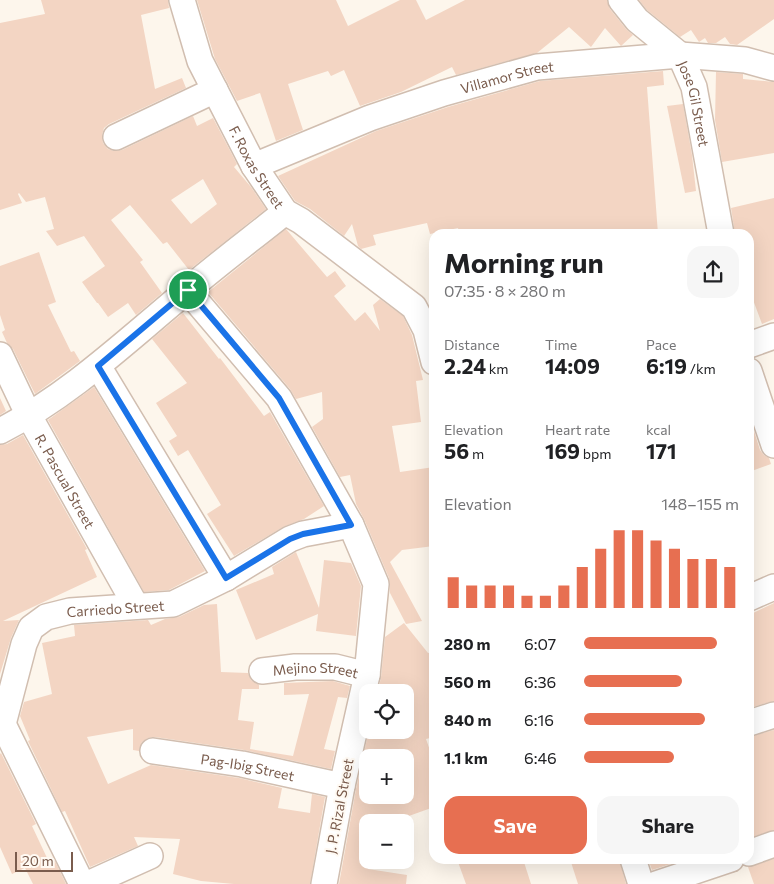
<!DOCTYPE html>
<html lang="en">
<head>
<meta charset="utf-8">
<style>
  body { margin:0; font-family:Commissioner,sans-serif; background:#f6f6f6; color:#202124; height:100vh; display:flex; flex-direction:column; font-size:19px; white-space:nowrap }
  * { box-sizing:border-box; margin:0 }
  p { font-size:16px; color:#757577 }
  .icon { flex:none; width:28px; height:28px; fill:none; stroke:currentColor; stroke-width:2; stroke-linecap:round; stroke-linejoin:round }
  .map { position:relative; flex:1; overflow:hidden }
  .drawer { position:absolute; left:429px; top:229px; width:325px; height:635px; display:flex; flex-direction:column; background:#fff; border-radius:15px; box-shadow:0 5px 20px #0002 }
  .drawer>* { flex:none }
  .tools { position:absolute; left:359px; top:684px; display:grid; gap:10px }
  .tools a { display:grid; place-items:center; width:55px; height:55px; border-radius:10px; background:#fff; box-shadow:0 5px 20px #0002; font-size:25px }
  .scale { position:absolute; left:15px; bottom:12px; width:58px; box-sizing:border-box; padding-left:5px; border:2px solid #7a5c4d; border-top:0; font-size:14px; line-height:18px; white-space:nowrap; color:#7a5c4d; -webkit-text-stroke:4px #fffaf3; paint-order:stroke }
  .pin { position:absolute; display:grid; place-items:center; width:42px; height:42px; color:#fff; margin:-21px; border:2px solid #fff; border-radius:50%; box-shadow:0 1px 5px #0007 }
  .round { display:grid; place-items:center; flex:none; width:52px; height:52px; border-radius:15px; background:#f6f6f6 }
  .overview { display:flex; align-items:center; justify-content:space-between; height:85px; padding:0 15px }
  h1 { font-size:28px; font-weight:700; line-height:38px }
  .stats { display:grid; grid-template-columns:repeat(3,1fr); gap:8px; height:85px; padding:5px 15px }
  .stats div { display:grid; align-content:center }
  .stats b { font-size:21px; font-weight:700 }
  .stats small { font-size:14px; font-weight:400 }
  .stats p { font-size:14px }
  .chart { height:140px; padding:10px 15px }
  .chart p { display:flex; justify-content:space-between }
  .chart svg { width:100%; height:90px; margin-top:5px; stroke:#e76f51; stroke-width:6 }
  .cta { display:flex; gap:10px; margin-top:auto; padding:10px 15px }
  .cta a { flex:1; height:58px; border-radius:15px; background:#e76f51; color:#fff; font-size:20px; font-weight:700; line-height:58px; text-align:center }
  .cta a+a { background:#f6f6f6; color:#202124 }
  ul { padding:0 15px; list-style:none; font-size:16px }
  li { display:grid; grid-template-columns:80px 60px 1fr; align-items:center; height:38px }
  li i { height:12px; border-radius:6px; background:#e76f51 }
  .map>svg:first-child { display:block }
  .building { fill:#f3d5c3; fill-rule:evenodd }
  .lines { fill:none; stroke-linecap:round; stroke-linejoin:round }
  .minor-casing { stroke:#d1beb0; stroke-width:28 }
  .minor { stroke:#fff; stroke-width:25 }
  .route-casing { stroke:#fff; stroke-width:10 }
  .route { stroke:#1a73e8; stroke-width:6 }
  .labels { text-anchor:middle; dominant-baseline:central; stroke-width:4; stroke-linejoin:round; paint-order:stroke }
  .street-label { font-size:14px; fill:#7a5c4d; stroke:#fffaf3 }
</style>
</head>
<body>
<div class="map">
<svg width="774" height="884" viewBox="0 0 774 884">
  <rect width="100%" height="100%" fill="#fdf6ec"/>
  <g class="building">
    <path d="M41,0H168L169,8L141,15L155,89L182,78L186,88L109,124L104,128L102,135L103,143L108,149L114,151L122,150L193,116L197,126L213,118L237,164L234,167L251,187L266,209L189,270L167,242L163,244L130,205L111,220L143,260L140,262L162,293L136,315L128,303L108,317L98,303H97L82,282L105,266L84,236L57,246L46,231L54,229L45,197L26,202L19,193L18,194L22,203L0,210V23L45,14ZM203,179L217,204L191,224L171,200Z"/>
    <path d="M197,0H336L348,26L400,0H416L426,20L465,0H607L610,9L626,29L633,35L621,46L605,28L591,47L569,27L537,53L456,75L452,67L401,92L360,106L344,70L331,76L328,71L288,84L303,130L276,141L260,93L237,101L215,59Z"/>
    <path d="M639,0H774V19L737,45L730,44L725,37L716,43H708L705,38L699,42L691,30L680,37L647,10Z"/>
    <path d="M663,71L664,85L647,87L658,234H459L458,228L430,234L427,223L373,235L376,245L361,249L358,246L352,224L344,236L310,209L295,201L278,176L376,131L448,107L540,81Z"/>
    <path d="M716,72L743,74V79L774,82V153L722,162L715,120Z"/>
    <path d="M683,104L692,155L696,191L685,193L667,106Z"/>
    <path d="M774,198V319L762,324L749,289V234H735L731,208Z"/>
    <path d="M286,229L327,277L335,271L346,286L334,296L355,321L365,312L380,331L373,305L380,299L403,316L412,335L423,380L416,381L421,422L392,426L400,472L434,467V546L402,550L390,562L422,621L406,624L390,593L389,578L364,519L356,504L350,475L340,477L312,427L323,419L322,392L296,399L290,389L208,292Z"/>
    <path d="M39,252L56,302L48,305L71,352L74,351L80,361L35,394L13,349L7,343L2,332L5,330L0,315V266Z"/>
    <path d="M183,313L219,359L220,358L264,416L270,412L324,506L304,519L283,527L234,556L207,514L221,505L188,450L178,456L169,441L177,436L156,403L187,383L152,339Z"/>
    <path d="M94,387L205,571L169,590L144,592L48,420Z"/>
    <path d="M0,398L6,411L0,415Z"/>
    <path d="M749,415L760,450L764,455L769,458L771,464L749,472Z"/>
    <path d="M23,435L87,549L85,550L97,577L3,621L19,620L11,638L0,674V445L7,444Z"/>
    <path d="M296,552L319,608L324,560L351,563L361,586L356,636L316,631L318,614L256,640L236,590L274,574L272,567Z"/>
    <path d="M774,603V701L749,708V615Z"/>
    <path d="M217,604L221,672L248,673L251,680L259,685V689H242L238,720L254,722L250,749L293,756L309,694L284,695V683L333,681L350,686L347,698L338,697L324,749L335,751L331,769L244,750L155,737L148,738L142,742L139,751L133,750V729L87,737L108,784L151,765L239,778L282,788L278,808L310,813L312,794L325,797L310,884H234L201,881L173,874L180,839L134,837L138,846L90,867L65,811L62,812L28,741L30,740L20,716L24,702L52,694L42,643L75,636L74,625L148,620L151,625L165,619L179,617L204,605Z"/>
    <path d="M404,623L428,653L434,652V737L426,739L434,762V807L392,822L368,821V869L407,875L406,884H339L356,789L369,730H405V692H378L381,677L385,637ZM368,758H405V795H368Z"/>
    <path d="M774,730V830L749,838V737Z"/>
    <path d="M1,753L36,824L32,826L48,860L53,857L66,884H33L25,868L12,874L0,847V754Z"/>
    <path d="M469,859H523L531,884H466L458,862Z"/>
    <path d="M570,859H619L626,884H578Z"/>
    <path d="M648,859H686L652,870Z"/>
    <path d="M774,859V884H754L748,867Z"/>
  </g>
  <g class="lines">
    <g class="minor-casing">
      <g id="minor">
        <path id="s1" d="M182,0L200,61L254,166L285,212L301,221L414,307L426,330L434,362"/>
        <path id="s2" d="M621,0L637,20L680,55L694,87L721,234"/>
        <path d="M116,137L215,90"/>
        <path id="s3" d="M254,166L370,118L444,93L537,67L680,55L745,60L774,68"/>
        <path d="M187,290L279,398L351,525L376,584L367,675L342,786L324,884"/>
        <path d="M749,345L774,336"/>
        <path id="s4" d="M0,355L29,416L136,606"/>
        <path d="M98,366L226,578"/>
        <path d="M749,371L774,445"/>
        <path d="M0,431C65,398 120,347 176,300C211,269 249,241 285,212"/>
        <path d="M749,598L774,587"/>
        <path id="s5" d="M262,671L295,667H335L367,675"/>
        <path d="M0,718L82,884"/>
        <path d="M749,723L774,715"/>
        <path id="s6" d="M0,728L3,724L24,644L31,628L46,617L70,611L173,604L226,578L290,539L303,534L351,525"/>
        <path id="s7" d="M153,751L242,764L342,786"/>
        <path d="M749,853L774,844"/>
        <path d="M633,859L641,884"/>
        <path d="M88,884L150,856"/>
        <path d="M656,884L731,859"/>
      </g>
    </g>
    <use href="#minor" class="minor"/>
  </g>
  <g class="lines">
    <g class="route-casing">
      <path id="route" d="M188,290L279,398L351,525L303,534L290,539L226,578L98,366Z"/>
    </g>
    <use href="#route" class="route"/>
  </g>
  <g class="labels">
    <g class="street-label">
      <text stroke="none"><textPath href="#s3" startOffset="269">Villamor Street</textPath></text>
      <text stroke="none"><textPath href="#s2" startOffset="132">Jose Gil Street</textPath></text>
      <text stroke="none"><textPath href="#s1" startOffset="184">F. Roxas Street</textPath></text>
      <text stroke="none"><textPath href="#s4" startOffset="142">R. Pascual Street</textPath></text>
      <text stroke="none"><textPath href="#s6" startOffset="194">Carriedo Street</textPath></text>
      <text stroke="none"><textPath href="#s5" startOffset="54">Mejino Street</textPath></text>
      <text stroke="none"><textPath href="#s7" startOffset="96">Pag-Ibig Street</textPath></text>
      <text transform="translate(339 806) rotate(-79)">J. P. Rizal Street</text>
    </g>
  </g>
</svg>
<div class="tools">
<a><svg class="icon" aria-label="locate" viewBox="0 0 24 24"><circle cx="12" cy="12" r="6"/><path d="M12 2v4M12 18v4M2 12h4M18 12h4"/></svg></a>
<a>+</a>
<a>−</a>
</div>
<div class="scale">20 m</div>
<div class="pin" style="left:188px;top:290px;background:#1e9e55"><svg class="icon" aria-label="arrive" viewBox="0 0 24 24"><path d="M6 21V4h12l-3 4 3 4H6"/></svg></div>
<section class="drawer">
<div class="overview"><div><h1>Morning run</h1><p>07:35 · 8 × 280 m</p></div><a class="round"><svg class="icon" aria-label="share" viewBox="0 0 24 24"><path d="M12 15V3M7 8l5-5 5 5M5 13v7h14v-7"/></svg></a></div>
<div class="stats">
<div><p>Distance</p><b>2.24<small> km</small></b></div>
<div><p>Time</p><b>14:09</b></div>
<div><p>Pace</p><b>6:19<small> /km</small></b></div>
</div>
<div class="stats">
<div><p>Elevation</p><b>56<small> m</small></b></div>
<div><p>Heart rate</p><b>169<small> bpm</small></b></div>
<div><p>kcal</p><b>171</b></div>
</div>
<div class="chart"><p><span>Elevation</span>148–155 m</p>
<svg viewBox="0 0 160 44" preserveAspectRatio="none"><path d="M5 44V29M15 44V33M25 44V33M35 44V33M45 44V38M55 44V38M65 44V33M75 44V24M85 44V15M95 44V6M105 44V6M115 44V11M125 44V15M135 44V20M145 44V20M155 44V24"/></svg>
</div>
<ul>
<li><b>280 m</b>6:07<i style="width:86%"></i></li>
<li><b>560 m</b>6:36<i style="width:63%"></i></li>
<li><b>840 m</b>6:16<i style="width:78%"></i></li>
<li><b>1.1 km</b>6:46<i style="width:58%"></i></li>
</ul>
<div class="cta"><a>Save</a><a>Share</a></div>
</section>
</div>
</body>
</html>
